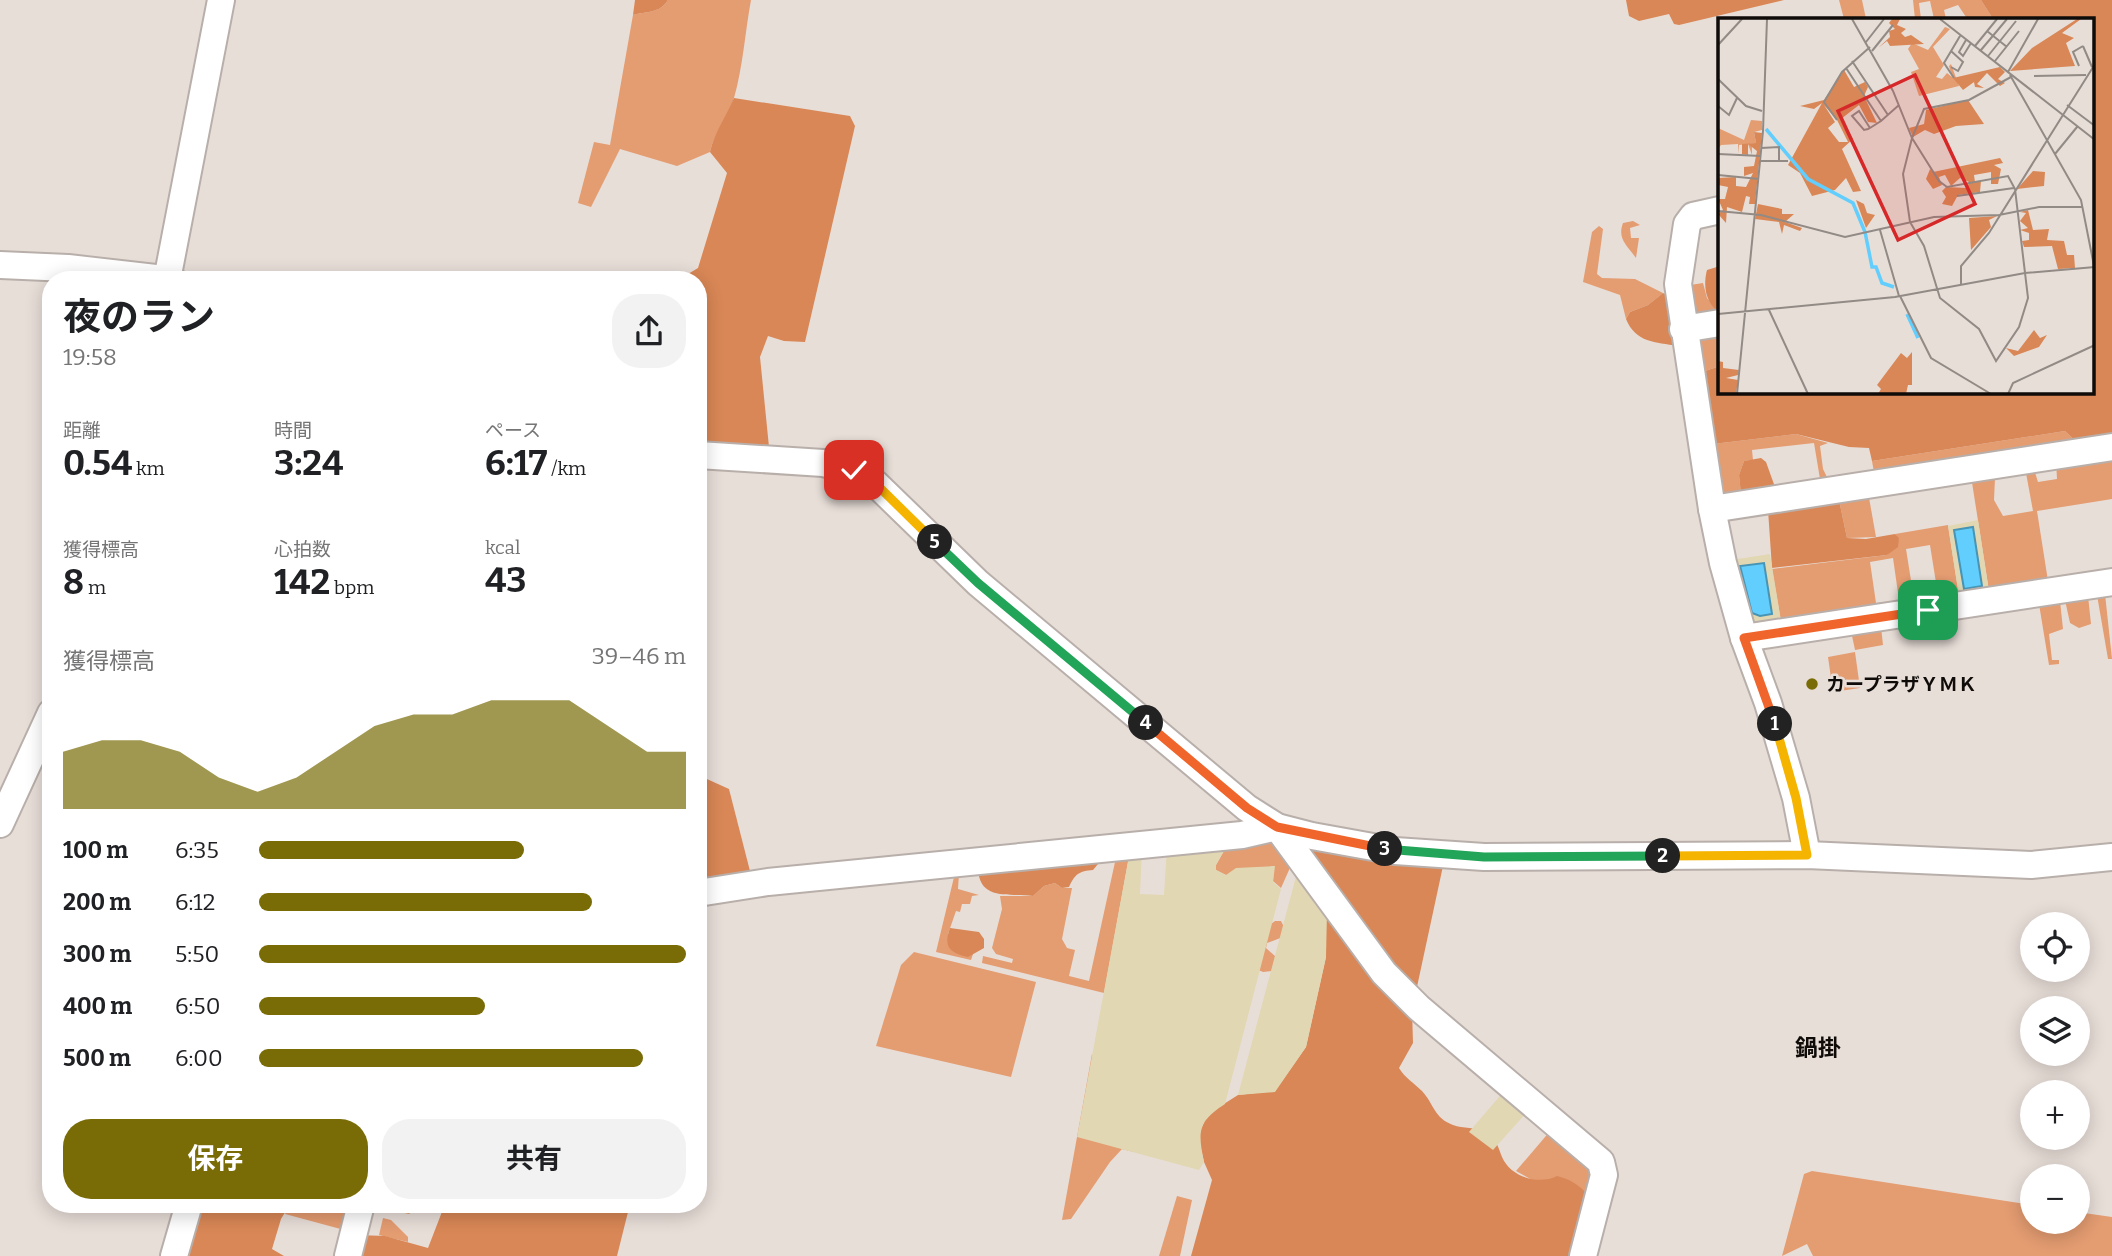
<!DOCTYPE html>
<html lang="ja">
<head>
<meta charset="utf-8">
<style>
  body { margin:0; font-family:Bitter,"Noto Sans JP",serif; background:#f2f2f2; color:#202124; height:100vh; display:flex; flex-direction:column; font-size:26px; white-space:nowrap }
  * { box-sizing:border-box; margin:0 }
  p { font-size:23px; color:#757577 }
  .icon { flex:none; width:38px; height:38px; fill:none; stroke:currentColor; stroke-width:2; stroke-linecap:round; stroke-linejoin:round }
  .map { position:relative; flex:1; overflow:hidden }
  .details { position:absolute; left:42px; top:271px; width:665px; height:942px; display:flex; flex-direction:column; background:#fff; border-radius:28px; box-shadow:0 4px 18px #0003 }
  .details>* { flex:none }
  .buttons { position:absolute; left:2020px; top:912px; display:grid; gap:14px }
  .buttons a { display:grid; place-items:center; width:70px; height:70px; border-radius:50%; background:#fff; box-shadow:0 4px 18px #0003; font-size:35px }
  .pin { position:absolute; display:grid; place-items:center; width:60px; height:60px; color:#fff; margin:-30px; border-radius:14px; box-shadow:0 4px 10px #0006 }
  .km { position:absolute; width:35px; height:35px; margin:-18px; border-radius:50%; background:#222; color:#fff; font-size:19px; line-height:35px; text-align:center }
  .round { display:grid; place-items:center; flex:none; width:74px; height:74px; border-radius:28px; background:#f2f2f2 }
  .overview { display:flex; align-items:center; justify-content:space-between; height:119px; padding:0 21px }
  h1 { font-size:38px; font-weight:700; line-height:52px }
  .figures { display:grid; grid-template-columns:repeat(3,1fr); gap:10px; height:119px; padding:7px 21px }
  .figures div { display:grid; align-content:center }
  .figures b { font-size:35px; font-weight:700 }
  .figures small { font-size:19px; font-weight:400 }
  .figures p { font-size:19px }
  .chart { height:196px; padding:14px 21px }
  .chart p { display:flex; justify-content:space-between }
  .chart svg { width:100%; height:126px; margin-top:7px; fill:#796c07; opacity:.7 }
  .button { display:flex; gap:14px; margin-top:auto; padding:14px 21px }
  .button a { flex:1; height:80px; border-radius:28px; background:#796c07; color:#fff; font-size:28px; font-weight:700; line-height:80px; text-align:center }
  .button a+a { background:#f2f2f2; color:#202124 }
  ul { padding:0 21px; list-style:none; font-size:23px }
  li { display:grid; grid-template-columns:112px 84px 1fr; align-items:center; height:52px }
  li i { height:18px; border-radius:9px; background:#796c07 }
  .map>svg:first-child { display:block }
  .green { fill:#e49c71; fill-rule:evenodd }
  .forest { fill:#d98756 }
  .sand { fill:#e1d7b2 }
  .water { fill:#61cefd; stroke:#4894b4; stroke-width:2 }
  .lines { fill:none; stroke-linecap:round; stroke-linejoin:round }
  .minor-casing { stroke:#b9afaa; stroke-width:30 }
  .minor { stroke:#fff; stroke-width:26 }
  .split-1-casing { stroke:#fff; stroke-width:14 }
  .split-2-casing { stroke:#fff; stroke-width:14 }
  .split-3-casing { stroke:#fff; stroke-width:14 }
  .split-4-casing { stroke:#fff; stroke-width:14 }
  .split-5-casing { stroke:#fff; stroke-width:14 }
  .split-6-casing { stroke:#fff; stroke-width:14 }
  .split-1 { stroke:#f0652b; stroke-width:9 }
  .split-2 { stroke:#f5b400; stroke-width:9 }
  .split-3 { stroke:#22a559; stroke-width:9 }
  .split-4 { stroke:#f0652b; stroke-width:9 }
  .split-5 { stroke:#22a559; stroke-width:9 }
  .split-6 { stroke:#f5b400; stroke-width:9 }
  .poi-dot { fill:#796c07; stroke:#e8ded8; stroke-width:2.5 }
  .labels { text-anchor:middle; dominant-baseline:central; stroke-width:5; stroke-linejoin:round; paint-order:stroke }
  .poi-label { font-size:19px; font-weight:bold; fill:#0e0b09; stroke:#e8ded8; text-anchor:start }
  .quarter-label { font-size:23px; font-weight:bold; fill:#0e0b09; stroke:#e8ded8 }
  .inset-river { fill:none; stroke:#61cefd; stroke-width:3.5 }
  .inset-road { fill:none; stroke:#918a85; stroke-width:2 }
  .view { fill:#d62828; fill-opacity:0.15; stroke:#d62828; stroke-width:3.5 }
  .inset-edge { fill:none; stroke:#0e0b09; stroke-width:3.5 }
</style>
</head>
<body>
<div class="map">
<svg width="2112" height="1256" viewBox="0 0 2112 1256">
  <rect width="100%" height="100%" fill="#e8ded8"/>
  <g class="green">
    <path d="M668,0H751C745,32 743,67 734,98C728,118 714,132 710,152L677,166L620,149L591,207L578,203L594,142L610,145L633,15C647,11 659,14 668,0Z"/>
    <path d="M1839,0H1862L1866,19H1844Z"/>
    <path d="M1913,0H1981L1993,19L1966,17L1958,5L1944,10L1946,19H1934L1930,1L1919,3L1921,19H1915Z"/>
    <path d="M1633,221L1640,225L1630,228L1631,238H1639L1636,258C1627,245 1617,239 1623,223Z"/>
    <path d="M1599,226L1603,229L1597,274L1602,278L1635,279L1663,293L1648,305L1630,312L1626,319L1620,295L1583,282L1592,232Z"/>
    <path d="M1703,283L1707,298L1720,313L1693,323L1684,286Z"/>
    <path d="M1720,330V366L1702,372L1696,334Z"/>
    <path d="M2065,431L2084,449L1875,478L1872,461Z"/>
    <path d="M1796,434L1828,443L1820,446L1823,469L1830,483L1821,485L1814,443L1752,450L1753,460L1744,461L1739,475L1741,493L1720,494L1713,444Z"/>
    <path d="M2112,452V499L2037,511L2048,581L1989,591L1971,476L2033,466L2038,482L2057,479L2056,461ZM2026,473L2033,511L2003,516L1994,500L1995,478Z"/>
    <path d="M1868,492L1876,537L1847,538L1839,500Z"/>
    <path d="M1948,525L1959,596L1781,621L1772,569L1887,555L1899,539L1895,534ZM1930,545L1937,589L1913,593L1906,549ZM1893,558L1899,600L1876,603L1870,562Z"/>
    <path d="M2105,594L2112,659H2108L2097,595Z"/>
    <path d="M2088,596L2091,624L2079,628L2070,623L2065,600Z"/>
    <path d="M2060,601L2063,629L2049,634L2052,660H2059V664L2049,665L2039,604Z"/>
    <path d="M1881,627L1883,645L1855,650L1851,631Z"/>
    <path d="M1855,652L1860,688L1833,692L1828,657Z"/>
    <path d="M1273,836L1290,854L1289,870L1281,888L1273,881L1274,866L1226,875L1216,870V865L1229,842Z"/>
    <path d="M1130,851L1104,993L982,963L983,956L1012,963L1013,959L996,954L992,948L1002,909L1000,896H1033L1044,886L1055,883L1062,888H1072L1062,939L1067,948L1075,950L1069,976L1089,981L1117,853Z"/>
    <path d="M955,873H959L958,889L979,895L972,896L970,904H962L960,912L956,911L948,934L973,954L971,960L936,952Z"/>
    <path d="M1275,921H1281L1285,929L1283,937L1267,943L1266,948L1276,957L1273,971L1263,972L1254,968L1267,927Z"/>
    <path d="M914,952L1036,982L1011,1077L876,1046L901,965Z"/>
    <path d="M1092,1054L1134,1152L1122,1149L1110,1162L1071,1219L1062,1220Z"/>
    <path d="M1551,1130L1592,1166V1200L1534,1181L1516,1171Z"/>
    <path d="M1812,1171L2032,1205V1222H2077V1212L2112,1217V1256H1813L1807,1244L1782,1256L1804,1174Z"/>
    <path d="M1177,1196L1192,1200L1180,1256H1159Z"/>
    <path d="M290,1204H355L348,1231L285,1214Z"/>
    <path d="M388,1204H445L443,1212L422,1205L409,1214L387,1209Z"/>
    <path d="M383,1218L391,1220L408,1237V1242L379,1235Z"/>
  </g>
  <g class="forest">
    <path d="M635,0H668C659,14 647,11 633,15Z"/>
    <path d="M1626,0H1784L1679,25L1674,24L1669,14L1639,21L1629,16Z"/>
    <path d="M1981,0H2112V445L2084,449L2065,431L1872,461L1869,448L1849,447L1796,434L1713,444L1702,372L1720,366V392H2093V19H1993Z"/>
    <path d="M734,98L850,116L855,126L805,342L784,341L768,336L760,357L769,447L698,448V280H678L698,268L727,173L710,152C714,133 726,117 734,98Z"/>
    <path d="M1720,266V313C1705,303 1703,285 1707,270Z"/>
    <path d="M1663,293L1671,297L1678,346C1655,342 1636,343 1626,319L1630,312L1648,305Z"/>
    <path d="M1761,458L1766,462L1775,487L1741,494L1739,475L1744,461Z"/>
    <path d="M1839,500L1847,538L1866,539L1895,534L1899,538L1898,547L1887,555L1772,568L1768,510Z"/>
    <path d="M698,775L729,789L751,875L698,889Z"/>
    <path d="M1293,845L1443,866L1412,1010L1413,1043L1399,1068C1405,1078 1414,1083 1422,1091C1434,1104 1434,1118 1453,1125C1463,1129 1476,1127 1485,1131C1496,1137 1498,1147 1502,1157C1511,1178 1540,1185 1557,1176C1573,1180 1582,1187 1592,1200L1578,1256H1191L1212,1180L1204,1162L1198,1135L1208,1114L1238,1095L1275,1091L1306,1047L1326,957Z"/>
    <path d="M1097,855L1098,864L1093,870C1079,871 1075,874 1069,887L1062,888L1055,883L1044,886L1033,896C1008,893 979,901 978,868Z"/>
    <path d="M950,928L979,932L984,939V948L968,957C950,953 943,947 950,928Z"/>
    <path d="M194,1204H290L281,1219L272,1249L284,1256H179Z"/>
    <path d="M445,1204H630L617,1256H353L358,1235L385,1236L428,1248Z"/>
  </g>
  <g class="sand">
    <path d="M1978,520L1989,591L1959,596L1948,526Z"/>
    <path d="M1770,554L1781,621L1758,624L1746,618L1731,560Z"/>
    <path d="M1229,842L1216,865V870L1226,875L1236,868L1275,866L1273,882L1281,889L1225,1104C1197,1122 1198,1132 1204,1162L1199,1170L1077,1137L1130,851L1142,850L1140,894L1164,895L1167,847Z"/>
    <path d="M1298,869L1327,912L1326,957L1306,1047L1275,1092L1238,1095Z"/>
    <path d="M1505,1090L1529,1110L1493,1150L1469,1132Z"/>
  </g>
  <g class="water">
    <path d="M1973,527L1982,586L1964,589L1954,530Z"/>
    <path d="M1764,563L1772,614L1760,616L1752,613L1740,566Z"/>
  </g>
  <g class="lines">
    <g class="minor-casing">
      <g id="minor">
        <path d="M1720,210L1693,216L1687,224L1678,284L1712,509L1723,563L1744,638L1768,703L1796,798L1807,855"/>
        <path d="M0,265L68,268L173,280"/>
        <path d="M167,280L221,0"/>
        <path d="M1683,329L1720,323"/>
        <path d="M698,455L823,463L854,470L876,484L978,583L1247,808L1277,827L1312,836L1395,851L1484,857L1807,855L2031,865L2112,857"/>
        <path d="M1712,509L2112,447"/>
        <path d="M1744,638L2112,582"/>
        <path d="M0,824L51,713"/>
        <path d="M1277,827L1384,973L1419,1008L1601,1162L1604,1175L1583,1256"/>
        <path d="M698,893L768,882L1242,835L1277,827"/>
        <path d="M174,1256L189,1204"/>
        <path d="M348,1256L361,1204"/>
      </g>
    </g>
    <use href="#minor" class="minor"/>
  </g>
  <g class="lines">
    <g class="split-1-casing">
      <path id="split-1" d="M1775,724L1744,638L1928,610"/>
    </g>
    <g class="split-2-casing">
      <path id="split-2" d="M1663,856L1807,855L1796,798L1775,724"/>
    </g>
    <g class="split-3-casing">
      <path id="split-3" d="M1385,849L1484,857L1663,856"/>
    </g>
    <g class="split-4-casing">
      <path id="split-4" d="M1146,723L1247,808L1277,827L1385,849"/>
    </g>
    <g class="split-5-casing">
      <path id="split-5" d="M935,542L978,583L1146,723"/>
    </g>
    <g class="split-6-casing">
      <path id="split-6" d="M854,470L876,484L935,542"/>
    </g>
    <use href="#split-1" class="split-1"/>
    <use href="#split-2" class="split-2"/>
    <use href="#split-3" class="split-3"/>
    <use href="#split-4" class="split-4"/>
    <use href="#split-5" class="split-5"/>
    <use href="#split-6" class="split-6"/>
  </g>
  <circle class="poi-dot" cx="1812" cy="684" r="7"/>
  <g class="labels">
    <g class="poi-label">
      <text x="1826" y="684">カープラザＹＭＫ</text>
    </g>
    <g class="quarter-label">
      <text x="1818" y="1048">鍋掛</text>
    </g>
  </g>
  <g transform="translate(1718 18)">
    <rect width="376" height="376" fill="#e8ded8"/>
    <path d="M227,9L232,11L215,29L226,47L218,59L224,61L229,55L234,59L231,48L233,46L241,68L201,78L193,54L201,51L190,31L194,25L210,32ZM33,102L44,103V112L36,114L38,125L31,126L34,128V137L30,126L21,127L20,136V126L3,127L0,131V110L26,122Z" fill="#e49c71"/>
    <path d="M174,1H182L179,7L188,11L183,15L187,19L193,17L206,26L172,28L169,23L160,30L172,19L171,13L177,11L171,5ZM359,1H363L344,15L356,20L348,25L357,48L292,53L314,30ZM282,49L287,54L280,61L287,65L282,68L269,55L259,66L266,70L257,69L256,64L245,72L235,60ZM126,52L136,69L147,64L150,69L146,78L159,105L150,104L141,87L123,101L135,121L124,131L143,173L135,174L128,160L117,172L94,178L82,155L70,147L104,85L96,91L82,88L106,82ZM106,87L119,102L130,124H121L110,110L117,104ZM250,82L266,106L238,108L216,116L207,112L195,119L191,110L206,106L208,92ZM36,114L44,115L37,186H31L32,179L28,178L24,194L9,189L8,205L0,196L5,192L0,181H7L10,169L0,167V160L18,159V168L28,169L35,155L26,158V149L36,148L39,133L30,126V137L24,136V126L38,125ZM282,140L285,145L276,147L283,151L280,166H273V154L256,157L257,164L263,163L262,174L240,177L234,188L224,186L228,179L224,173L228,169L249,170L251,164L242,160L233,168L227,157L221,159L224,167L215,171L208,161L212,151L215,154ZM315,153L327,154L326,168L299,171ZM138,182L146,186L149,195L157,197L148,210ZM40,186L64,191V196H76L67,204L84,210L82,213L66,207L64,216L61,204L37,201ZM310,192L315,212L331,211L329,222L346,223L349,237H356L357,250L340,251L334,228L306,229L304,223L311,222V215L302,212L310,210L302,203L308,195L302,194ZM279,198L271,202L273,209L253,232L251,200ZM316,312L322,320L329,317L321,329L296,338L288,330L300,333ZM194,334V367H190L188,376H160L163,371L159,367L183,335L189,340ZM0,343L5,344V350L21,352L20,357L8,360L20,362L18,376H0Z" fill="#d98756" fill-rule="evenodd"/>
    <path class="inset-river" d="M48,111L90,161L135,185L147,214L154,249H158L164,265L176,269M189,296L200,320"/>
    <path class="inset-road" d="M134,1L175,73L194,120L221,163L229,169L290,158L297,171L310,280L301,309L278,343L261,311L222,280L206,228L192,204L185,156L194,120L206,91L251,82L293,59M222,1L377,122M269,13L289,29M248,22L241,34L245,38L253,25M148,24L166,1M0,27L24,1M257,28L279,1M365,28L374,49M263,32L289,1M154,33L175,7M233,33L245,44L240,53L233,49M270,38L298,3M134,43L170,97M277,43L301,13M361,48L355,34L365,28M128,50L163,103M290,54L320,1M292,57L363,182L377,253M316,58L368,57M236,60L226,45L242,18M0,61L28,88L44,93M349,87L377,108M0,88L11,97L19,80M119,102L106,84L124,54L152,29M152,110L141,93L134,98L146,112L150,111L152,110L163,103L181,87M43,130L61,129V143M0,136L43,138M337,136L359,109M42,143H70M0,157L41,161M239,178L296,170M0,193L43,197L127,219L216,199L281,197L321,189H365M162,212L181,278M243,268V248L271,215L377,46M182,278L213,340L273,376M51,292L90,376M0,296L177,279L307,255L377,249M19,376L45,113L49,1M290,376L295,365L377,327"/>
    <path class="view" d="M197,57L257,186L180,222L120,93Z"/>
    <rect width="376" height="376" class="inset-edge"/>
  </g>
</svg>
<div class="buttons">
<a><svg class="icon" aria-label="locate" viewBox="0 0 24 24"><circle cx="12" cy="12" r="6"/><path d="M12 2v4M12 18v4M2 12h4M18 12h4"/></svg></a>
<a><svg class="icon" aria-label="layers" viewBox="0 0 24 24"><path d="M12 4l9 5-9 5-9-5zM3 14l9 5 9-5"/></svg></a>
<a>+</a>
<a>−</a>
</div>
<div class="pin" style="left:1928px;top:610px;background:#1e9e55"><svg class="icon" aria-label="arrive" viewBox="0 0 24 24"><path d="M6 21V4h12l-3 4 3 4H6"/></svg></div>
<div class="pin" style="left:854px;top:470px;background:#d93025"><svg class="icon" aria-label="check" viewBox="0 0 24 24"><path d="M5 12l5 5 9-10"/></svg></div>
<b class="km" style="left:1775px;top:724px">1</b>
<b class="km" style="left:1663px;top:856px">2</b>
<b class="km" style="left:1385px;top:849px">3</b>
<b class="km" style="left:1146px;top:723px">4</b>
<b class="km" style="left:935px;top:542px">5</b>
<section class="details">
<div class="overview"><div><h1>夜のラン</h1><p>19:58</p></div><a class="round"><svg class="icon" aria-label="share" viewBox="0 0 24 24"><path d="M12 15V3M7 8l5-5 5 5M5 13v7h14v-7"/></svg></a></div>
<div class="figures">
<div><p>距離</p><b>0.54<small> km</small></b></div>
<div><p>時間</p><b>3:24</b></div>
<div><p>ペース</p><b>6:17<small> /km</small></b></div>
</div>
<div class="figures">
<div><p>獲得標高</p><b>8<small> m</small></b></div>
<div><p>心拍数</p><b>142<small> bpm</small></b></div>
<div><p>kcal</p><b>43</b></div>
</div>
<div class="chart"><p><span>獲得標高</span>39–46 m</p>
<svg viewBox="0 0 160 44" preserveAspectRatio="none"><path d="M0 44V24L10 20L20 20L30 24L40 33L50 38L60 33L70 24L80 15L90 11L100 11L110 6L120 6L130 6L140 15L150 24L160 24V44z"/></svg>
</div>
<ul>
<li><b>100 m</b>6:35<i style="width:62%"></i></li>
<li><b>200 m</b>6:12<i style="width:78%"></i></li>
<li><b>300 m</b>5:50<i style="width:100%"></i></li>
<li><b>400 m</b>6:50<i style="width:53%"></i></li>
<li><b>500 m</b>6:00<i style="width:90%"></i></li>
</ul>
<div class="button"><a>保存</a><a>共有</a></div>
</section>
</div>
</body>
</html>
